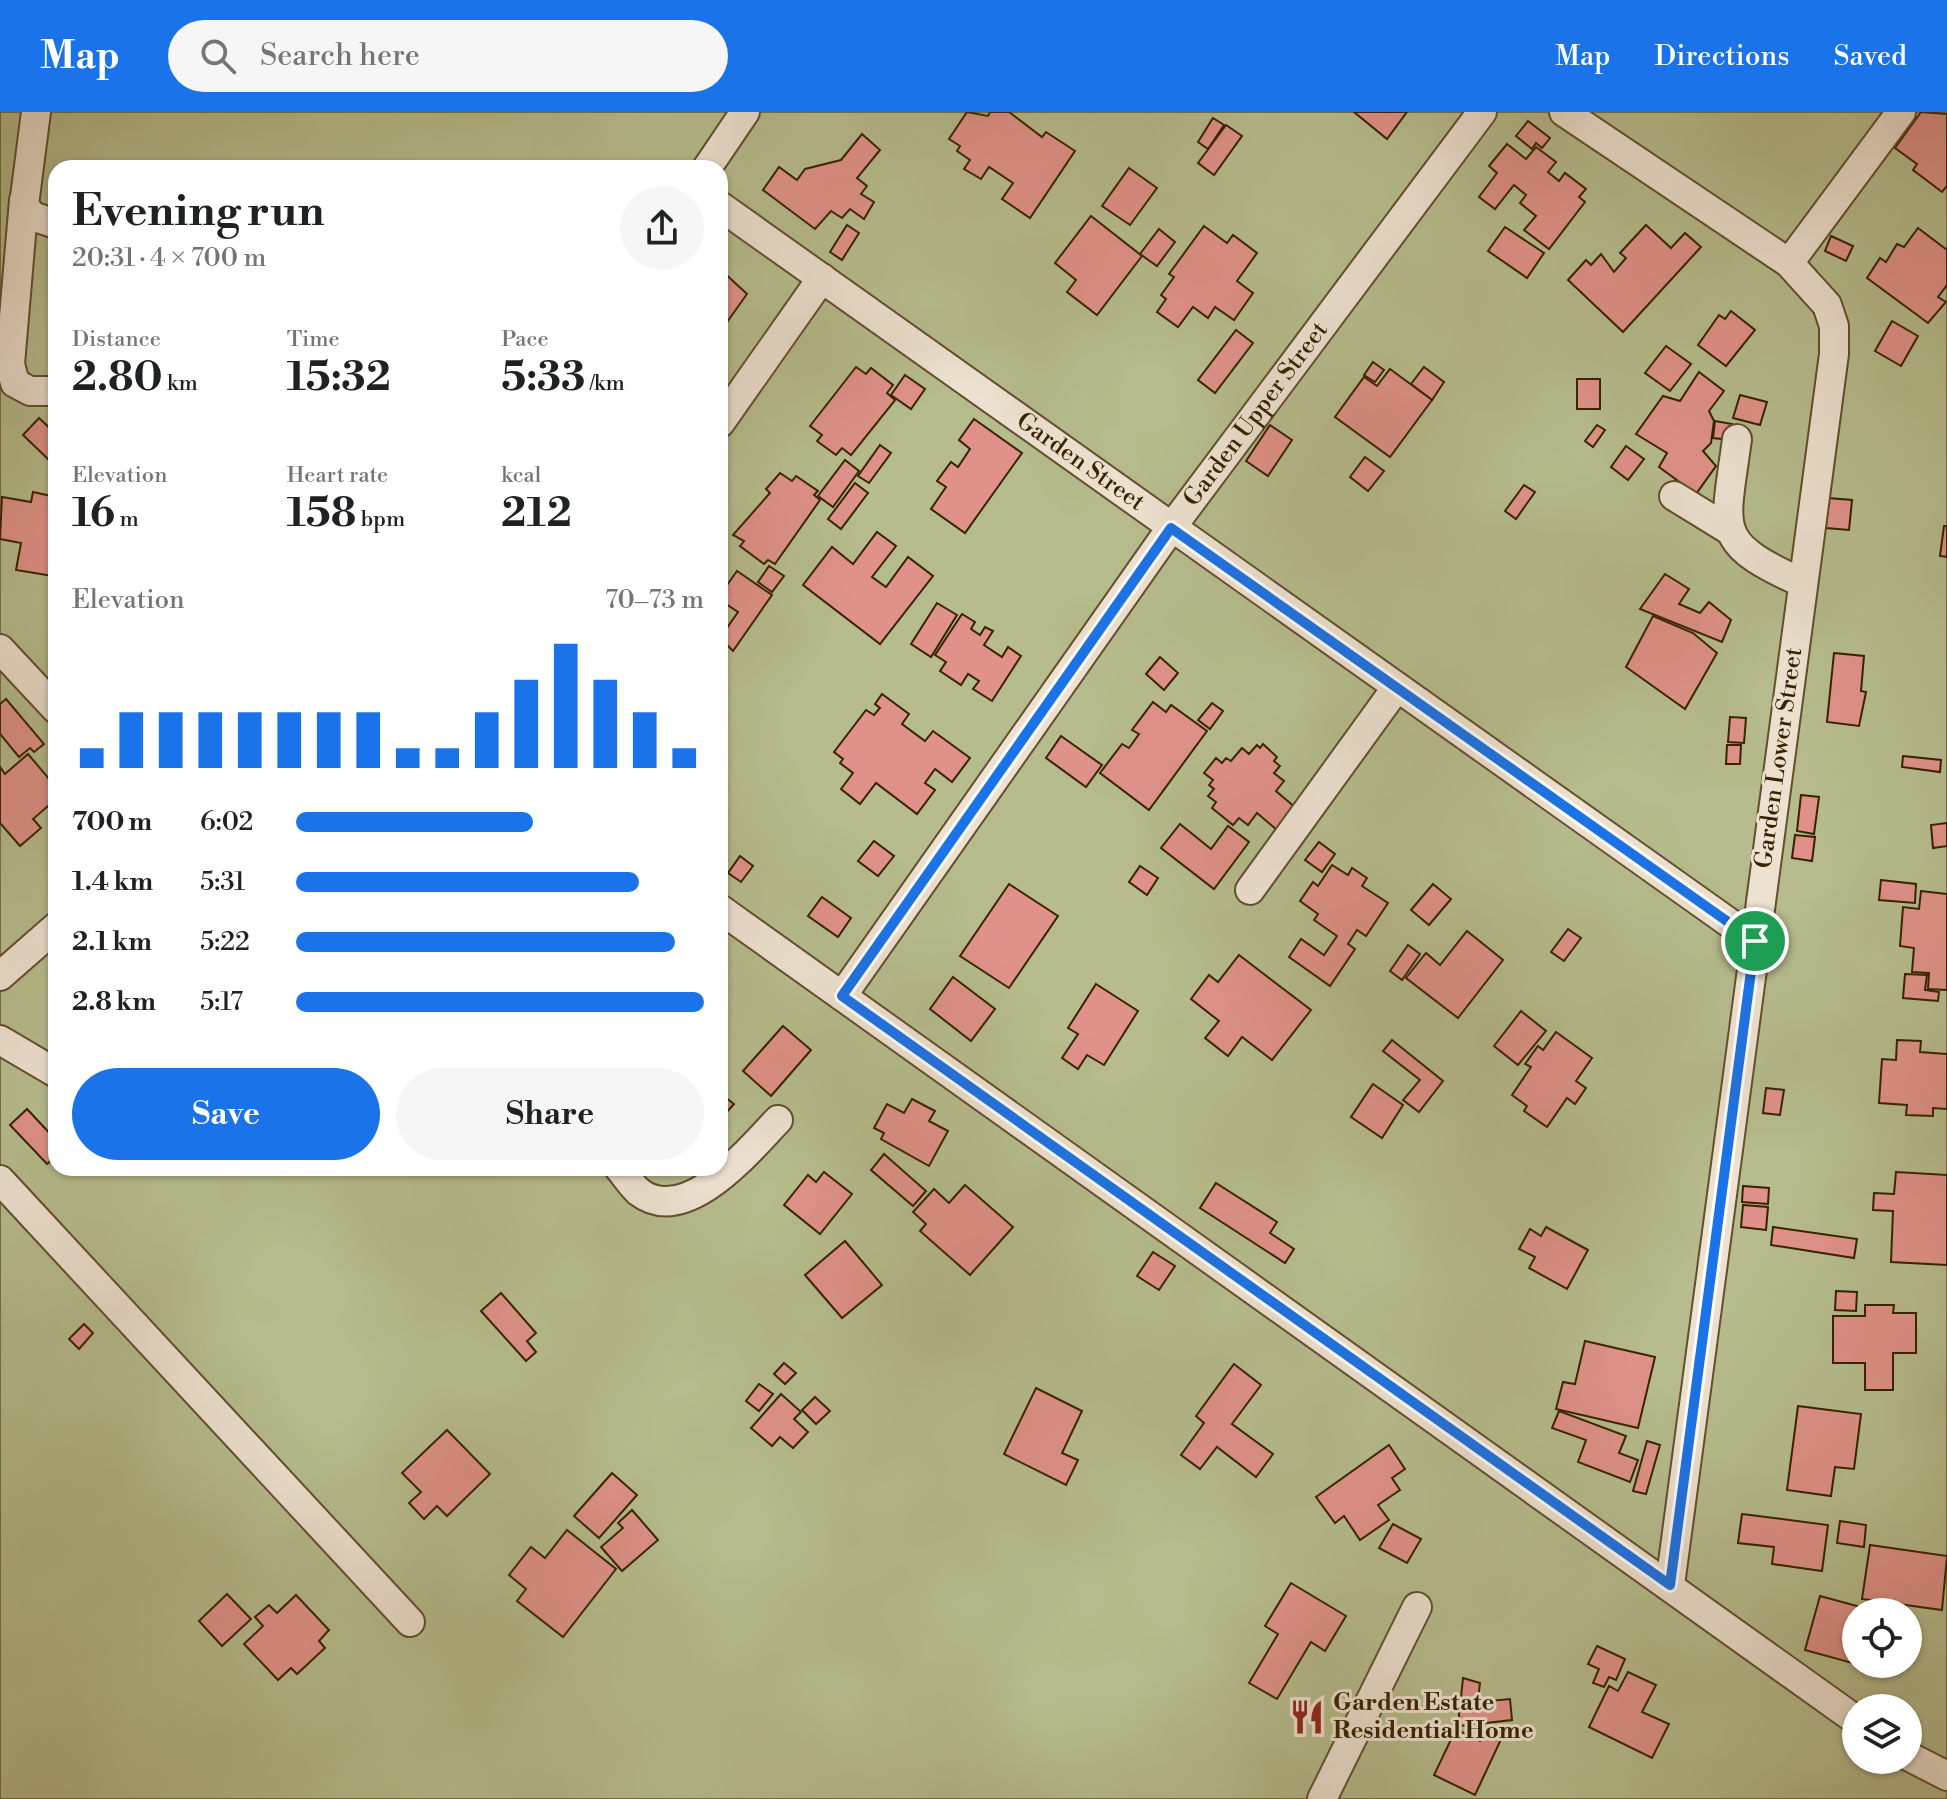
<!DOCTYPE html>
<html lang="en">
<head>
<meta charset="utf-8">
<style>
  body { margin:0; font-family:"Libre Bodoni",serif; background:#f6f6f6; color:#202124; height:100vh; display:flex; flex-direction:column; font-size:30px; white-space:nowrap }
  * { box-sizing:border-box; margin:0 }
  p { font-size:26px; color:#757577 }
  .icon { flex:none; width:44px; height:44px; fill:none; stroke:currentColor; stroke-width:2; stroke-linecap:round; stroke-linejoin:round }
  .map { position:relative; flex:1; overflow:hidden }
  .drawer { position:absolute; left:48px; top:48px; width:680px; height:1016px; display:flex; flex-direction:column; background:#fff; border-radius:24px; box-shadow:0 2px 6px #0004 }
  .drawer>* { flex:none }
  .buttons { position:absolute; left:1842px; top:1486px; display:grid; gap:16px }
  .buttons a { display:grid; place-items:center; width:80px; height:80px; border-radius:50%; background:#fff; box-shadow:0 2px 6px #0004; font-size:40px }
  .pin { position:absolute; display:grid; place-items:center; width:68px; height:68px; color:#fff; margin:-34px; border:4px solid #fff; border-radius:50%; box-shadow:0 2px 8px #0007 }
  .round { display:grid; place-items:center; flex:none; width:84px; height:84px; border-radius:42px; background:#f6f6f6 }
  .headline { display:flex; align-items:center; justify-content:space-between; height:136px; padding:0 24px }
  h1 { font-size:44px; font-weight:700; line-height:60px }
  .metrics { display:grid; grid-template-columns:repeat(3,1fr); gap:12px; height:136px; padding:8px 24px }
  .metrics div { display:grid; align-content:center }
  .metrics b { font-size:40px; font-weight:700 }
  .metrics small { font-size:22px; font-weight:400 }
  .metrics p { font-size:22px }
  .chart { height:224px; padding:16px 24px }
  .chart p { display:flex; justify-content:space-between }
  .chart svg { width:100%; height:144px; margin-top:8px; stroke:#1a73e8; stroke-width:6 }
  .cta { display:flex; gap:16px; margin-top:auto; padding:16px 24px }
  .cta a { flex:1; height:92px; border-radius:48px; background:#1a73e8; color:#fff; font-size:32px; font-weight:700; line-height:92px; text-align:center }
  .cta a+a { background:#f6f6f6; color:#202124 }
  ul { padding:0 24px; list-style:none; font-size:26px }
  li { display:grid; grid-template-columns:128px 96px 1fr; align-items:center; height:60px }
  li i { height:20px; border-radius:10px; background:#1a73e8 }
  header { display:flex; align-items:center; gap:48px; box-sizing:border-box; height:112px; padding:0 40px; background:#1a73e8; color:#fff }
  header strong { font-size:38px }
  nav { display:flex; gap:44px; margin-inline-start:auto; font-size:28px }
  .search { width:560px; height:72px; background:#f6f6f6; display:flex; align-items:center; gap:20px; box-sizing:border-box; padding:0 28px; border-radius:44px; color:#757577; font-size:30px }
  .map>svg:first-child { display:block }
  .green { fill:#b6bc8d; stroke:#776f46; stroke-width:2; fill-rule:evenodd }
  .building { fill:#e0928a; stroke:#382200; stroke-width:2 }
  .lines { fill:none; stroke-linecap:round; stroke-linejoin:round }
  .minor-casing { stroke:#634e2e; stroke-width:32 }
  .minor { stroke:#ede2d1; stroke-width:28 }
  .route-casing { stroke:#fff; stroke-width:16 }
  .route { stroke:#1a73e8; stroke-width:10 }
  .labels { text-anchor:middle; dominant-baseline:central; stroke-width:6; stroke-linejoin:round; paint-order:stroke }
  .street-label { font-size:24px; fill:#382200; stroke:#ede2d1 }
  .poi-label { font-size:24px; font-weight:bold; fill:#382200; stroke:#ede2d1; text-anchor:start }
</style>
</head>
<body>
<header>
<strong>Map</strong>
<div class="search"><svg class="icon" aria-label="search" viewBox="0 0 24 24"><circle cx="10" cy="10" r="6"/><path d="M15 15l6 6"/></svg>Search here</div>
<nav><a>Map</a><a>Directions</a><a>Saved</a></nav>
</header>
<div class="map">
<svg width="1947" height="1687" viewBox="0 0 1947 1687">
  <rect width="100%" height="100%" fill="#e3d3b8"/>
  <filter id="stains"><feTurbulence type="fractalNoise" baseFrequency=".0025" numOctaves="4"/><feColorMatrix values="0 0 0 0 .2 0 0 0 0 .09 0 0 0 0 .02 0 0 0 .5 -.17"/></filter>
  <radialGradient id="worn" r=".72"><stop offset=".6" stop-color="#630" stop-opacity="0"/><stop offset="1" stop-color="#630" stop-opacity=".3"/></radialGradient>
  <path class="green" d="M0,0H1947V1687H0ZM56,56H720V1056H56ZM1856,1500H1908V1552H1856ZM1856,1596H1908V1648H1856Z"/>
  <g class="building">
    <path d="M967,0L988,4L990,0H1009L1042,25L1046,20L1075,39L1030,106L1002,87L1013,71L989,55L981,67L964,57L970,48L957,39L960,34L949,27Z"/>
    <path d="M1354,0H1407L1387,27Z"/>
    <path d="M1921,0L1947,2V74L1942,80L1913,58L1917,52L1895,36Z"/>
    <path d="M1213,6L1224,13L1208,37L1198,30Z"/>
    <path d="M1528,9L1550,26L1542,36L1536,31L1532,37L1516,24Z"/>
    <path d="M1226,13L1242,24L1214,63L1198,51Z"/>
    <path d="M862,22L880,38L857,66L867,74L861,82L874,90L864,107L850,97L842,106L831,99L815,117L763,78L779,55L797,68L805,57L841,48Z"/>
    <path d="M1507,32L1526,47L1536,35L1556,50L1548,60L1559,69L1565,61L1586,77L1579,85L1585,90L1549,137L1524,118L1536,104L1520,91L1526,83L1514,73L1495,97L1479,85L1497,61L1489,54Z"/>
    <path d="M1129,56L1157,76L1130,113L1102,94Z"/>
    <path d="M1091,104L1142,144L1097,203L1067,180L1076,168L1055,151Z"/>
    <path d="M847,113L859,121L842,148L830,140Z"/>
    <path d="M1646,113L1671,136L1685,121L1701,135L1623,220L1568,168L1586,148L1591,153L1601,142L1614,160L1626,146L1620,141Z"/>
    <path d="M1204,114L1227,131L1233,123L1257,141L1237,169L1253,181L1234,208L1215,195L1208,206L1193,195L1178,215L1157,200L1166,187L1161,183L1174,165L1169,162Z"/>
    <path d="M1505,115L1544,141L1527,166L1488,139Z"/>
    <path d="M1918,116L1947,138V173L1938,185L1946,190L1928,211L1867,166L1880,146L1886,150L1897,132L1904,135Z"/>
    <path d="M1159,117L1175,130L1157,154L1140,142Z"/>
    <path d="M1831,124L1853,134L1846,149L1825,139Z"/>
    <path d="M720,157L747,182L720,220Z"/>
    <path d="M1731,199L1755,218L1726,254L1698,233L1719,203L1725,207Z"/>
    <path d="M1892,209L1918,224L1901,254L1875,239Z"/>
    <path d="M1236,218L1253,231L1215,281L1198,268Z"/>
    <path d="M1666,234L1691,252L1670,279L1645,261Z"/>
    <path d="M1373,250L1384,258L1375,270L1364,263Z"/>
    <path d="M856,255L866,262L871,256L893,273L887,281L895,288L851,343L842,336L836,343L817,329L822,323L810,314Z"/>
    <path d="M1424,255L1444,270L1432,288L1411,272Z"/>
    <path d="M1390,257L1432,288L1390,345L1335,305L1364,265L1377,274Z"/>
    <path d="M1699,260L1724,279L1709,299L1714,309L1711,331L1703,339L1716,354L1696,382L1659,355L1667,341L1636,322L1663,284L1680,289Z"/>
    <path d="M905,263L925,277L911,297L891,283Z"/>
    <rect x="1577" y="267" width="23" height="30"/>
    <path d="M1740,283L1767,290L1760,313L1733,306Z"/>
    <path d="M39,306L56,322V341L49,348L23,323Z"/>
    <path d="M974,307L1022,341L965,421L931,397L946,375L937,369L951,350L958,355L970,337L959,328Z"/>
    <path d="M1715,309L1732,312L1730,328L1713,326Z"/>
    <path d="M1270,313L1292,328L1268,364L1246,349Z"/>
    <path d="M1597,313L1605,318L1593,335L1585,329Z"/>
    <path d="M880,333L891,341L869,371L858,364Z"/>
    <path d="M1626,334L1644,347L1628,368L1611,355Z"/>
    <path d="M1365,345L1384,359L1368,379L1350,365Z"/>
    <path d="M845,348L859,359L833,395L818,384Z"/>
    <path d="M780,361L792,369L796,364L818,379L814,383L820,388L775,452L768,448L764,452L740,434L744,429L733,423L770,381L766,377Z"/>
    <path d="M855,371L868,381L841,417L828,407Z"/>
    <path d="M1524,373L1535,380L1516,407L1505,399Z"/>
    <path d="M33,380L56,385L53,464L16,458L21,431L0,427L2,385L31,390Z"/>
    <path d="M1828,386L1852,388L1849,418L1826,416Z"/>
    <path d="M1944,414H1947V445L1940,444Z"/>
    <path d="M877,420L896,434L872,465L886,475L908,445L933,464L880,532L803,473L832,435L853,452Z"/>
    <path d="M769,454L784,464L772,480L758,470Z"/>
    <path d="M737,459L772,483L733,539L720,526L738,500L720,488V483Z"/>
    <path d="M1665,462L1689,477L1679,492L1700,501L1709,490L1731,508L1722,530L1640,497Z"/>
    <path d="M937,491L957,503L931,545L911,532Z"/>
    <path d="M962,502L975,510L971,517L980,523L985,515L993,519L984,533L1002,545L1008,535L1021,544L992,589L973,577L979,569L968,562L961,573L940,559L946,550L935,543Z"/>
    <path d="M1653,504L1693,521L1717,541L1685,597L1626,555Z"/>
    <path d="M1834,541L1864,544L1861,579L1866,580L1859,614L1827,610Z"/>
    <path d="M1160,545L1178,561L1164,578L1146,562Z"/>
    <path d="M882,582L909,602L902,612L925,629L933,619L970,646L952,670L935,657L925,671L935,678L917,702L876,671L860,692L841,677L853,661L840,651L843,647L834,640L866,598L874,603L880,596L875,592Z"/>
    <path d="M6,587L44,632L34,640L30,636L19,645L0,622V592Z"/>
    <path d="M1153,590L1166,600L1171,593L1207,619L1149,698L1100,661L1122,632L1129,636L1139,622L1132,618Z"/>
    <path d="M1212,591L1223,599L1210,617L1198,608Z"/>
    <path d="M1730,605L1746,606L1744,631L1728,630Z"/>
    <path d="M1061,624L1102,653L1086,675L1046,646Z"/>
    <path d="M1263,632L1277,645L1274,649L1280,654L1274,661L1284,669L1276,679L1296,696L1277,718L1257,701L1248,713L1239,706L1233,713L1212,696L1216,690L1208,684L1214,677L1209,673L1213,668L1204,661L1216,646L1222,651L1226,646L1231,649L1242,636L1249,642L1257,633L1260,636Z"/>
    <path d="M1727,633H1741L1740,652H1726Z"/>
    <path d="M28,642L56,675V687L33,707L41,716L20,734L0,711V655L5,662Z"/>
    <path d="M1903,644L1941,648L1940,660L1902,655Z"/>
    <path d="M1801,683L1819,685L1814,722L1797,719Z"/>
    <path d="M1947,711V734L1933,736L1931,713Z"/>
    <path d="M1180,712L1211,737L1228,714L1249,730L1214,777L1161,736Z"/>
    <path d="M1795,723L1815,725L1812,749L1792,746Z"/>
    <path d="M874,729L894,744L878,764L858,749Z"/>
    <path d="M1319,730L1335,742L1322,760L1305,748Z"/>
    <path d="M740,744L753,754L741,770L728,761Z"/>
    <path d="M1332,753L1348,763L1352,756L1367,766L1362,774L1388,791L1366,824L1357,818L1348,832L1355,837L1330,874L1289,845L1301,827L1324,843L1337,824L1314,808L1318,802L1300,789L1313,770L1318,774Z"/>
    <path d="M1140,754L1158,766L1147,783L1129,770Z"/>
    <path d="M1881,768L1916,772L1915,791L1879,788Z"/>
    <path d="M1009,772L1058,804L1009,876L960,844Z"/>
    <path d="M1433,772L1451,787L1429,813L1411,798Z"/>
    <path d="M1921,779L1947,782V878L1928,877L1929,861L1912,860L1914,836L1900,834L1903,795L1919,797Z"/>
    <path d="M822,785L851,806L838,825L808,804Z"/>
    <path d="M1568,817L1581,826L1564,849L1551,840Z"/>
    <path d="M1467,819L1503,848L1458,906L1406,866L1426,841L1440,853Z"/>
    <path d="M1408,833L1420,842L1402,868L1390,859Z"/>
    <path d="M1239,843L1311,898L1272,948L1242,925L1228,944L1205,926L1219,909L1191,887L1209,863L1218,870Z"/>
    <path d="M1905,862L1927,863L1925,878L1939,880L1938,889L1903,886Z"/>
    <path d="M953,865L995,897L971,929L930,897Z"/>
    <path d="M1096,872L1138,899L1104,953L1087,943L1078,957L1062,946L1078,922L1068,916Z"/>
    <path d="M1521,899L1546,919L1518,953L1494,934Z"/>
    <path d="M783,914L811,938L771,984L743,959Z"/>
    <path d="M1556,920L1592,946L1576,969L1586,976L1575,992L1567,986L1547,1015L1524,999L1527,994L1512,983L1531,955L1525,952L1538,934L1543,938Z"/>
    <path d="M1392,928L1443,969L1419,1000L1403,988L1420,968L1383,939Z"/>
    <path d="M1897,928L1921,929L1920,940L1947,942V997L1933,996V1004L1906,1003L1907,993L1879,991L1882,947L1896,948Z"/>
    <path d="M1373,972L1403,993L1382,1026L1351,1005Z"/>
    <path d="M1766,976L1784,978L1780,1003L1763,1001Z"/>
    <path d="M720,981L734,992L724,1003L720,999Z"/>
    <path d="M912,987L935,999L929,1009L948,1019L929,1054L881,1027L884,1021L874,1016L887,992L904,1001Z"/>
    <path d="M27,997L56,1028V1045L47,1052L10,1013Z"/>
    <path d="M884,1042L926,1079L913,1094L871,1058Z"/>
    <path d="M824,1060L852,1082L820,1122L784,1093L808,1063L816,1070Z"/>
    <path d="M1896,1060L1947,1063V1153L1891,1150L1893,1099L1873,1098L1874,1081L1894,1082Z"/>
    <path d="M1216,1071L1277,1110L1270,1121L1294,1137L1285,1151L1200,1096Z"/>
    <path d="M965,1073L1013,1115L970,1163L920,1119L926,1112L913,1100L934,1077L949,1091Z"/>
    <path d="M1743,1074L1769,1076L1768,1092L1742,1090Z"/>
    <path d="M1743,1093L1768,1095L1766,1118L1741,1115Z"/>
    <path d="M1546,1115L1588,1138L1567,1177L1529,1156L1535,1145L1519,1137L1530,1117L1541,1124Z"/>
    <path d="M1773,1115L1857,1127L1854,1146L1771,1133Z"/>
    <path d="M845,1129L882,1173L842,1206L805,1163Z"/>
    <path d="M1153,1140L1175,1154L1159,1178L1137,1164Z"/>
    <path d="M1836,1179L1857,1180L1856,1199L1835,1198Z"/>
    <path d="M501,1181L536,1221L527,1229L536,1240L526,1249L481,1199Z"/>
    <path d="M1865,1193H1894L1893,1201H1916V1241H1893V1278H1865V1251H1833V1204H1865Z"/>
    <path d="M84,1212L93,1221L79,1237L69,1227Z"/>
    <path d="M1585,1229L1655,1245L1638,1316L1556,1297L1563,1270L1575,1272Z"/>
    <path d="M784,1251L796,1261L785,1272L774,1262Z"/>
    <path d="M1234,1252L1261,1273L1232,1312L1273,1342L1256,1365L1217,1335L1200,1357L1181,1343L1204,1311L1196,1304Z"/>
    <path d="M759,1272L773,1282L759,1299L746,1289Z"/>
    <path d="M1036,1276L1082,1299L1062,1341L1078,1348L1066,1373L1004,1342Z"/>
    <path d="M781,1282L801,1300L794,1307L808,1320L793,1336L780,1325L772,1334L751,1316Z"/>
    <path d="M815,1285L830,1299L816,1312L802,1298Z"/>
    <path d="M1798,1294L1861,1302L1854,1357L1835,1355L1831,1384L1787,1378Z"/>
    <path d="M1559,1299L1626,1324L1619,1341L1638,1348L1630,1370L1578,1350L1586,1328L1552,1316Z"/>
    <path d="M447,1318L490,1362L447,1404L437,1394L424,1407L409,1391L421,1380L402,1361Z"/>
    <path d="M1647,1329L1660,1333L1646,1382L1633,1379Z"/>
    <path d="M1389,1333L1405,1357L1392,1366L1400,1378L1378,1393L1389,1408L1360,1428L1344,1404L1335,1411L1316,1385Z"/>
    <path d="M612,1361L637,1383L599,1426L574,1404Z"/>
    <path d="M632,1398L658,1428L622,1459L601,1435L623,1416L618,1411Z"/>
    <path d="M1742,1402L1828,1413L1822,1459L1772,1452L1774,1435L1738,1431Z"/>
    <path d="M1840,1409L1866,1413L1864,1435L1837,1431Z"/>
    <path d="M1393,1412L1421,1427L1407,1451L1379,1436Z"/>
    <path d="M567,1418L616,1457L563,1525L517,1489L526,1477L509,1463L531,1435L545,1446Z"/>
    <path d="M1870,1433L1947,1444L1942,1498L1862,1487Z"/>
    <path d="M1291,1471L1346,1504L1325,1539L1311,1530L1277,1587L1249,1571L1278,1522L1265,1514Z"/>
    <path d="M227,1482L251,1507L222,1534L199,1509Z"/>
    <path d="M296,1483L329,1518L319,1529L325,1536L297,1562L291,1556L278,1568L244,1532L263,1514L255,1505L269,1493L277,1501Z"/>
    <path d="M1820,1484L1879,1500H1856V1552L1805,1538Z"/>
    <path d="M1597,1534L1625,1547L1616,1568L1609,1565L1604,1575L1593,1571L1599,1557L1588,1552Z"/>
    <path d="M1628,1560L1656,1573L1642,1600L1669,1612L1652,1646L1589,1615L1609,1574L1618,1579Z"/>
    <path d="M1463,1566L1480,1571L1478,1587L1461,1586Z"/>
    <path d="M1510,1587L1512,1608L1460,1614L1458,1592Z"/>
    <path d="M1486,1616L1503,1623L1475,1683L1434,1663L1456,1617L1480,1629Z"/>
  </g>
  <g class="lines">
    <g class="minor-casing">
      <g id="minor">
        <path d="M36,0L24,93L32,104L56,112"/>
        <path d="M1564,0L1789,151L1827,193L1834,214V242L1670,1473"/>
        <path d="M707,56L745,0"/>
        <path d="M24,88L10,252L15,271L30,279H56"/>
        <path id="s1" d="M720,94L1755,829"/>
        <path d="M1789,151L1901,0"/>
        <path d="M720,311L822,166"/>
        <path d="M1737,327C1725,419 1711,430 1803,471"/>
        <path d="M1674,384L1731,419"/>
        <path d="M0,537L56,597"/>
        <path d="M1250,778L1397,575"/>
        <path d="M720,797L1856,1608"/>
        <path d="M0,864L56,815"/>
        <path id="s2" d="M842,884L1171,416L1482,0"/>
        <path d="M0,928L56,961"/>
        <path d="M619,1056C625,1063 632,1074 639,1080C686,1116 749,1038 778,1008"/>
        <path d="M0,1068L410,1510"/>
        <path d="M1908,1644L1947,1664"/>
        <path d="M1322,1687L1417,1495"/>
      </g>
    </g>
    <use href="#minor" class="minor"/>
  </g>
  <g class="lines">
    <g class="route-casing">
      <path id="route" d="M1171,416L1755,829L1670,1473L842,884Z"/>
    </g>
    <use href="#route" class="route"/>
  </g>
  <defs>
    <g id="restaurant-bare" transform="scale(2.76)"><path d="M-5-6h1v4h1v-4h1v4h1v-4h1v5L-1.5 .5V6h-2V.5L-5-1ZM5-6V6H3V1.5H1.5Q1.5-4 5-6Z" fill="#8f2418" stroke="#ede2d1" stroke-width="2.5" paint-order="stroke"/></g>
  </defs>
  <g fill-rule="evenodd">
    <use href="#restaurant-bare" x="1307" y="1605"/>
  </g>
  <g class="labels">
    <g class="street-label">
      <text stroke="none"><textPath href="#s2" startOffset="714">Garden Upper Street</textPath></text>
      <text stroke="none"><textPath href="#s1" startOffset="442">Garden Street</textPath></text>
      <text transform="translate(1779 646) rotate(-82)">Garden Lower Street</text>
    </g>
    <g class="poi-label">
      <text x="1333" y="1591">Garden Estate<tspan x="1333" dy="28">Residential Home</tspan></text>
    </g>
  </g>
  <rect width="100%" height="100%" filter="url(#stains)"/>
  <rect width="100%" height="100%" fill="url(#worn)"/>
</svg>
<div class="buttons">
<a><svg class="icon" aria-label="locate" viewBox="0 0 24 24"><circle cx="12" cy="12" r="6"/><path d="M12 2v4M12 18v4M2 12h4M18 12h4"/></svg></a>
<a><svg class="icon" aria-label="layers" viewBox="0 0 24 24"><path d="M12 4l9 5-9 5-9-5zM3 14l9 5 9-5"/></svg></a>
</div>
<div class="pin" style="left:1755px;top:829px;background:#1e9e55"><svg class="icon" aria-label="arrive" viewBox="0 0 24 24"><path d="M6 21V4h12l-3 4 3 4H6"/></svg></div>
<section class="drawer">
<div class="headline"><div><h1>Evening run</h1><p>20:31 · 4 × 700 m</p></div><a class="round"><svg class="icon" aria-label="share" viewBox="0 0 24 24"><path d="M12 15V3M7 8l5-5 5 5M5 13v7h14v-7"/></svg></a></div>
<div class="metrics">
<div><p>Distance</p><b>2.80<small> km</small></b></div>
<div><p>Time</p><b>15:32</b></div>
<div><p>Pace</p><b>5:33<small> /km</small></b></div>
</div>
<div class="metrics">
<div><p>Elevation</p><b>16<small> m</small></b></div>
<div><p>Heart rate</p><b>158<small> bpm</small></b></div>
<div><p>kcal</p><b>212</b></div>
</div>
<div class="chart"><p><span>Elevation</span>70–73 m</p>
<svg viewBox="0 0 160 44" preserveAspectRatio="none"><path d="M5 44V38M15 44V27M25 44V27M35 44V27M45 44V27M55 44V27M65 44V27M75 44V27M85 44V38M95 44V38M105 44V27M115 44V17M125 44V6M135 44V17M145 44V27M155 44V38"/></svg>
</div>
<ul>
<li><b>700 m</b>6:02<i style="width:58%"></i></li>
<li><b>1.4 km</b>5:31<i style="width:84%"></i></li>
<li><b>2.1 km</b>5:22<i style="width:93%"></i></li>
<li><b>2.8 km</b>5:17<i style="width:100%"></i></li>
</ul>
<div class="cta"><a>Save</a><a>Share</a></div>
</section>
</div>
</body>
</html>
